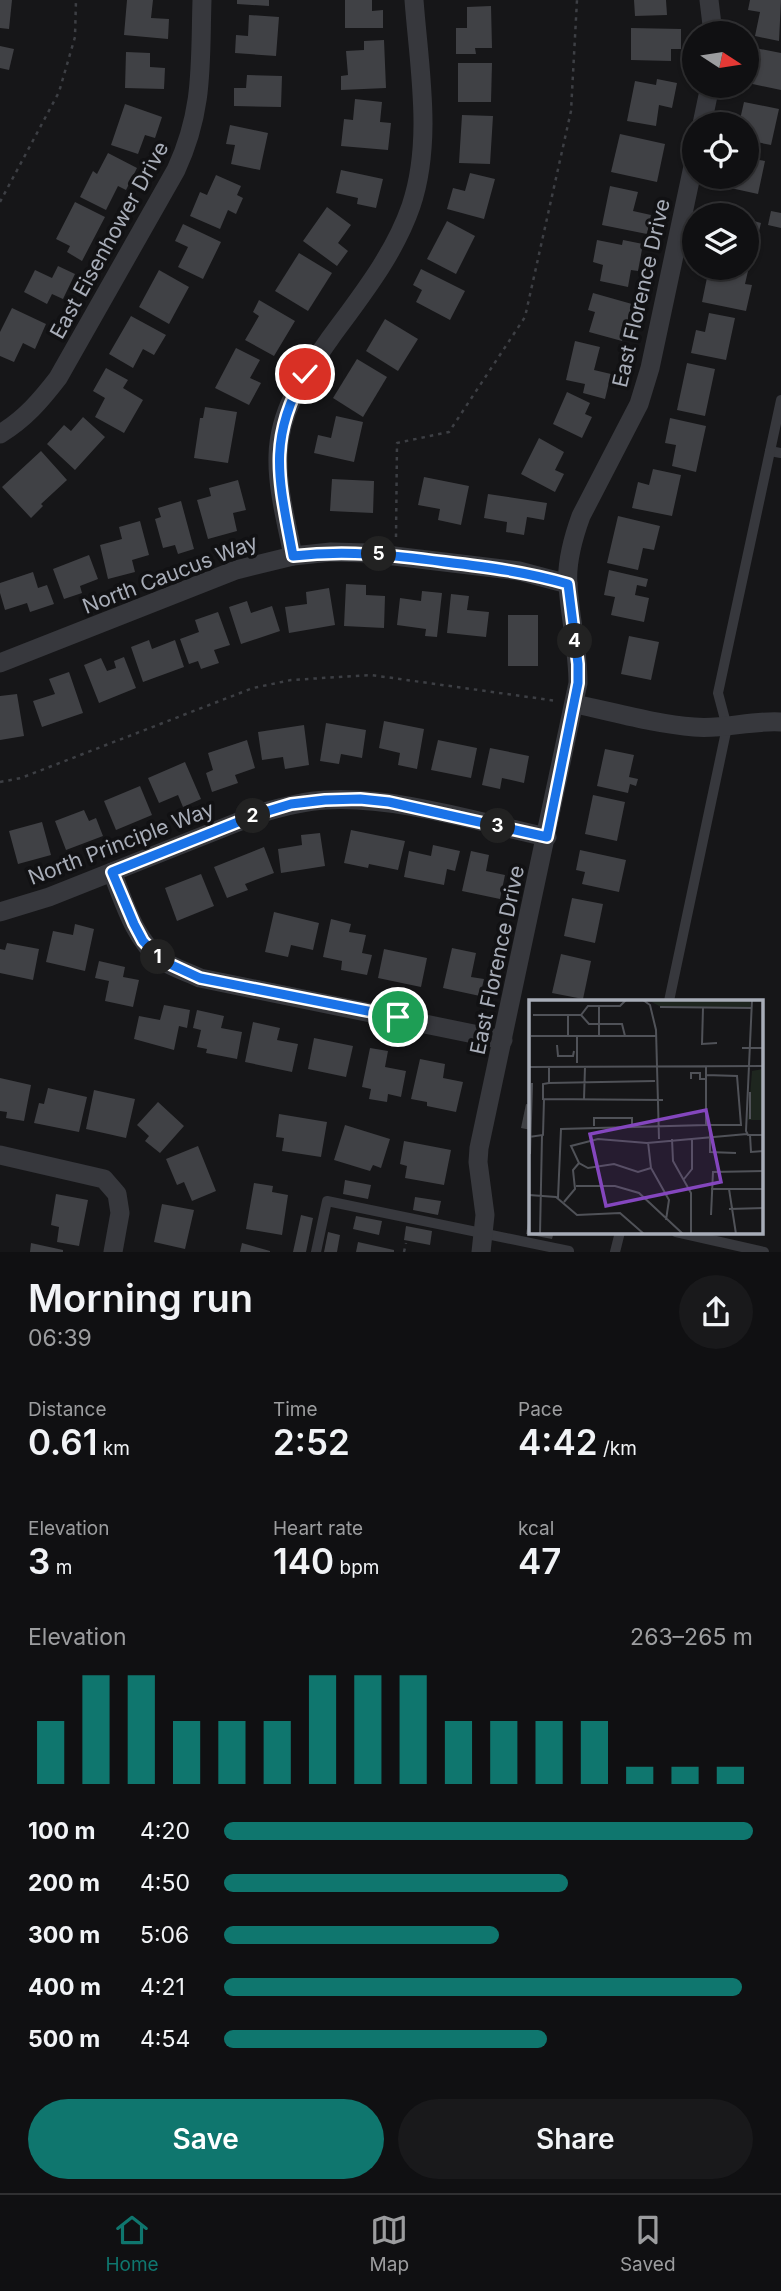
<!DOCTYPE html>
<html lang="en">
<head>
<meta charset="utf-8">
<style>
  body { margin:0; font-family:Inter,sans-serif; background:#19191b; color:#f1f3f6; height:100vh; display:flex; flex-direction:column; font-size:26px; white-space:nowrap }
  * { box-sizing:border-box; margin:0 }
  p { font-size:23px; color:#9c9d9f }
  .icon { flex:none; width:38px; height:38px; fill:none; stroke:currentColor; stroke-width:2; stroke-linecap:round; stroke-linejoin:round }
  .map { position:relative; height:1252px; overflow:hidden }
  .sheet { display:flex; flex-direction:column; background:#101012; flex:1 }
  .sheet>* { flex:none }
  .needle { width:46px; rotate:102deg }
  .fabs { position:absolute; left:682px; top:21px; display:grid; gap:14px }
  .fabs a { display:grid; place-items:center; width:77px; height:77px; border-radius:50%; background:#101012; box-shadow:0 2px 5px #0004,0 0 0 2px #303032; font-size:35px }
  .pin { position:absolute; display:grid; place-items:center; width:60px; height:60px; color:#fff; margin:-30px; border:4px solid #fff; border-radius:50%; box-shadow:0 2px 7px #0007 }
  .km { position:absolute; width:35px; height:35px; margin:-18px; border-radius:50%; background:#222; color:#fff; font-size:19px; line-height:35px; text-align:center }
  .round { display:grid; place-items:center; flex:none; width:74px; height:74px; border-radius:37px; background:#19191b }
  .summary { display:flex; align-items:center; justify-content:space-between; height:119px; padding:0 28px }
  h1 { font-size:38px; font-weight:600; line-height:52px }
  .figures { display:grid; grid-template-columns:repeat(3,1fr); gap:10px; height:119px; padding:7px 28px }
  .figures div { display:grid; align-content:center }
  .figures b { font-size:35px; font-weight:600 }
  .figures small { font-size:19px; font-weight:400 }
  .figures p { font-size:19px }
  .chart { height:196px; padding:14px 28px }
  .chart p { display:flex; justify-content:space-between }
  .chart svg { width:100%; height:126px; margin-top:7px; stroke:#0f766e; stroke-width:6 }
  .cta { display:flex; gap:14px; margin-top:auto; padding:14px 28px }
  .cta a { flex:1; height:80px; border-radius:42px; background:#0f766e; color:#fff; font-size:28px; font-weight:600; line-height:80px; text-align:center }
  .cta a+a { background:#19191b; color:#f1f3f6 }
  ul { padding:0 28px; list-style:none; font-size:23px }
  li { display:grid; grid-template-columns:112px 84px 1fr; align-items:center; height:52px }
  li i { height:18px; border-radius:9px; background:#0f766e }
  .dock { display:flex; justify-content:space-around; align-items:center; height:98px; border-top:2px solid #303032; background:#101012; font-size:19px; color:#9c9d9f }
  .dock a { display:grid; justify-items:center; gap:4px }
  .dock .on { color:#0f766e }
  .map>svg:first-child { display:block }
  .building { fill:#404145 }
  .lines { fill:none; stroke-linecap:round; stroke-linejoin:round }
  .path { stroke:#3d3f44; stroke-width:2.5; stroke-dasharray:3.5 5; stroke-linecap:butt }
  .lane { stroke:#37383d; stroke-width:10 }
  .street { stroke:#37383d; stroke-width:19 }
  .route-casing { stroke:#fff; stroke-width:14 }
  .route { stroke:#1a73e8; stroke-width:9 }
  .labels { text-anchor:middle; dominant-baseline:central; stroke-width:7; stroke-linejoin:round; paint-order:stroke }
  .street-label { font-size:21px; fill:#a8adb8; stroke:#111113 }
  .inset-road { fill:none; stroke:#505258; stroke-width:2 }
  .view { fill:#8446be; fill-opacity:0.15; stroke:#8446be; stroke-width:3.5 }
  .inset-edge { fill:none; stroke:#a8adb8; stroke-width:3.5 }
</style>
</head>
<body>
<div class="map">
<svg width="781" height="1252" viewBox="0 0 781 1252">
  <rect width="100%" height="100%" fill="#161618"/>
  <g class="building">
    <path d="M0,0H12L9,29L0,28Z"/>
    <path d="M127,0H153L151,18L169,19L168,39L124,35Z"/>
    <path d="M237,0H269V6L237,4Z"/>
    <path d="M345,0H372V11L383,10V28H345Z"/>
    <path d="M634,0H666L667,15L635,16Z"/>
    <path d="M750,0H781L779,41L755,36L760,12L748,10Z"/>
    <path d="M491,6L492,48H475L476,54H456V28H467V7Z"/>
    <path d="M249,15L279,17L276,56L235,53L236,35L248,36Z"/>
    <path d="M631,28L681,29V49H671V61L631,60Z"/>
    <path d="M384,40L386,88L341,90V76L348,75L346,51L364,50V41Z"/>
    <path d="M0,46L14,49L9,70L0,68Z"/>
    <path d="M755,48L781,53V90L748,83Z"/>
    <path d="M126,52L150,53V67L165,68L164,89L125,88Z"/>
    <path d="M458,63H492L491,102H458Z"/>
    <path d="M247,75L282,76L281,107L234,106V88H246Z"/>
    <path d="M657,79L677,83L672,108L659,105L656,126L627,121L635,81L656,85Z"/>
    <path d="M355,99L382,102L380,122L391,123L388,150L341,146L344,119L353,120Z"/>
    <path d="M744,102L779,109L771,145L747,140V124H739Z"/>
    <path d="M125,104L162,117L155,138L145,135L138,154L111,145Z"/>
    <path d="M462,115L493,116L490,164L459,163Z"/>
    <path d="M230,125L268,133L260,170L231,164L235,145L226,144Z"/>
    <path d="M620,134L665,144L657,182L611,172Z"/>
    <path d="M108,153L137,168L126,190L118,186L106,210L80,197L93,171L97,174Z"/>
    <path d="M747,158L765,161L758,194L726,187L728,177H747Z"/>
    <path d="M341,170L383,179L376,208L357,204L358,198L336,193Z"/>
    <path d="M470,173L495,179L484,219L447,209L453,188L465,191Z"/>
    <path d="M216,175L241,186L237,195L243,198L236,214L228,210L220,229L190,216L200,192L207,195Z"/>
    <path d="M610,186L638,192L633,211L651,215L647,234L602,225Z"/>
    <path d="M75,202L105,217L82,261L67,252L70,246L56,239Z"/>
    <path d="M722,205L740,209L738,215H720Z"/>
    <path d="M327,207L351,225L338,243L348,251L337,266L303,241Z"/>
    <path d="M771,211L781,213V228L768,225Z"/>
    <path d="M747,219L761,223L754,252L747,250Z"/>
    <path d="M447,221L475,236L456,274L427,259Z"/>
    <path d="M183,224L221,242L203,279L178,267L188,247L175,241Z"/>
    <path d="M597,240L622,245L623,240L643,244L638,271L631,270L628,287L600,281L603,265L593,262Z"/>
    <path d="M299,253L332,273L308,311L275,291Z"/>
    <path d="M58,266L75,274L63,299L52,294L47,304L24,292L35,270L52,278Z"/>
    <path d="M709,268H732L748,271L745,284L752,285L746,311L702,302Z"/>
    <path d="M421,269L465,291L450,320L416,302L422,290L413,285Z"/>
    <path d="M159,270L189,287L169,324L139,307Z"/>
    <path d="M593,293L632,304L622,341L589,332L595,312L588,310Z"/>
    <path d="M259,300L295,321L274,356L245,340L259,316L253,312Z"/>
    <path d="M12,308L46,324L35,349L23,343L14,362L0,356V332Z"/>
    <path d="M709,313L735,318L726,360L691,353L696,330L705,332Z"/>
    <path d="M131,316L166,335L154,355L143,349L133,368L109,354Z"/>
    <path d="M385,319L418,339L398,371L366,351Z"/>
    <path d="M575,341L600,347L594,370L611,374L605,399L583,393L585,384L566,380Z"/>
    <path d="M236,348L260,360L250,378L261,383L249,405L215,388Z"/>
    <path d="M357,359L387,377L363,417L333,398Z"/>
    <path d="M687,363L715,369L705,416L677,410Z"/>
    <path d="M106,368L128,380L123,388L143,400L124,433L95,417L105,398L93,391Z"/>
    <path d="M567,392L590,403L585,414L592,417L582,438L553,424Z"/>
    <path d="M205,407L237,412L228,463L194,458L200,418H203Z"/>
    <path d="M336,416L363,422L354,462L314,453L318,435L331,438Z"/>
    <path d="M83,417L105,437L75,470L47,444L64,425L71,431Z"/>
    <path d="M670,418L706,426L696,472L672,466L676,445L665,443Z"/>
    <path d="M539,438L564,452L555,470L564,474L555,492L521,474Z"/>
    <path d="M41,451L67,480L41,504L43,506L31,518L2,487Z"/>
    <path d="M653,469L681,475L672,516L632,508L638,482L649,485Z"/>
    <path d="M424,477L469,486L461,525L438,520L440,509L418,505Z"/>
    <path d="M332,479L374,481L373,513L330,511Z"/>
    <path d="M238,480L246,510L233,513L237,531L208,539L197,500L211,496L209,488Z"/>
    <path d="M488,494L547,503L544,520L527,517L524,535L506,532L507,522L484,518Z"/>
    <path d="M181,501L194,549L178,554L175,545L163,548L155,519L161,517L158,508Z"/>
    <path d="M618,516L660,526L654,550L643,548L638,570L607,563Z"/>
    <path d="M140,521L149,555L132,560L135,572L108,579L100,545L122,539L119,527Z"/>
    <path d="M89,555L98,579L80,586L82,593L64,599L53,569Z"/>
    <path d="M609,570L648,579L646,587L637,585L635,595L649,598L644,622L611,615L615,597L604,595Z"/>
    <path d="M33,572L38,588L47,585L54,604L30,612L27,603L5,610L0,593V583Z"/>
    <path d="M346,584L366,585V595L385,596L384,628L344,626Z"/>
    <path d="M329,588L335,625L289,633L285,607L307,604L306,592Z"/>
    <path d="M422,591L442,593L437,637L425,636L426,629L397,625L400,598L421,601Z"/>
    <path d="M451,594L469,596L467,610L489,612L486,637L447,633Z"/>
    <path d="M247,601L251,613L272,606L280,631L241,644L229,607Z"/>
    <path d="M218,612L230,645L214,650L219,663L201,669L198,661L189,664L180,639L199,632L195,620Z"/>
    <rect x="508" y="615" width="30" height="51"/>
    <path d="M629,636L659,642L651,680L621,674Z"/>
    <path d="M149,640L152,649L175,640L184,667L143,682L131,647Z"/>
    <path d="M124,657L136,688L99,703L84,665L101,658L107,671L116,668L114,661Z"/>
    <path d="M69,672L83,713L42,727L33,701L55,694L49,679Z"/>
    <path d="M17,694L24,736L0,740V696Z"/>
    <path d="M384,721L424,729L417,769L398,765L400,753L379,748Z"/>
    <path d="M326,723L366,730L362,758L341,754L339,764L320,761Z"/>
    <path d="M304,725L309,765L285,769L283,757L262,760L258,732Z"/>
    <path d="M247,740L255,768L235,775L238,783L212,792L206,773L213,770L208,753Z"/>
    <path d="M438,740L477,748L471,778L431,770Z"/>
    <path d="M490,748L529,756L524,783L502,778L500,789L482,785Z"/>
    <path d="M605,749L634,755L629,777L638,779L636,786L630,784L628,793L597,786Z"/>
    <path d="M185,762L201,799L183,807L178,795L159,803L148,778Z"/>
    <path d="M140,786L152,815L116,830L104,801Z"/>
    <path d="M593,795L625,802L617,841L585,834Z"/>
    <path d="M84,810L89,821L96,818L103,836L66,850L55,821Z"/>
    <path d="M42,822L51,855L18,864L9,831Z"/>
    <path d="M351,830L405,841L398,870L369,864L368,868L344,863Z"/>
    <path d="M320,833L325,866L281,873L278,849L302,845L301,835Z"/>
    <path d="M433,845L460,851L455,871L447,869L444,885L404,877L409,851L431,856Z"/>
    <path d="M264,847L274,873L245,884L248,890L227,898L214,867Z"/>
    <path d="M580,850L626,860L619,892L582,884L585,872L576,870Z"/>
    <path d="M471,851L489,855L486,871L505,875L500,899L462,891Z"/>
    <path d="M201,874L214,906L177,921L165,888Z"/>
    <path d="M572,898L603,904L595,943L564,936Z"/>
    <path d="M274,912L319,923L313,950L291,945L288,957L265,952Z"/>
    <path d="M331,919L351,924L349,932L366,935L362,953L372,955L367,975L341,970L342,961L323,957Z"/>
    <path d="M75,924L94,929L85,971L46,962L53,931L73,935Z"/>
    <path d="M7,943L39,949L33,980L0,973V949L5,950Z"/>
    <path d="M452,948L476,953L471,977L484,979L480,996L443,988Z"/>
    <path d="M384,949L427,958L421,987L378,978Z"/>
    <path d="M561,954L591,961L583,999L552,993Z"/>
    <path d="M99,961L125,967L123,977L139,980L133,1007L105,1001L109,981L95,978Z"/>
    <path d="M164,1005L190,1010L187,1028L179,1026L174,1050L134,1039L139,1016L160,1020Z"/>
    <path d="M197,1010L224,1016L221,1028L242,1032L237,1059L206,1053L207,1049L197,1047L201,1030L193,1028Z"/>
    <path d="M253,1022L280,1028L277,1040L298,1044L292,1072L245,1062Z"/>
    <path d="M314,1038L353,1046L346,1077L308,1069Z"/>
    <path d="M370,1048L388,1051L385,1067L406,1071L401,1097L388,1094L387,1102L369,1099L371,1089L362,1087Z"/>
    <path d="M420,1059L445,1064L443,1078L463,1082L456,1112L427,1106V1102L411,1099Z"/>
    <path d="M0,1078L31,1085L24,1121L6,1118L7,1112L0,1111Z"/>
    <path d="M48,1088L87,1097L79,1132L34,1123L39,1103L44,1104Z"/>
    <path d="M94,1090L135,1099L126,1138L86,1129Z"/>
    <path d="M158,1102L184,1126L160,1153L145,1141L149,1136L137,1125Z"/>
    <path d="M526,1104L531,1105V1130L521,1128Z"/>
    <path d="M279,1114L327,1122L321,1157L282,1151L284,1138L276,1137Z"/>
    <path d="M345,1125L390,1139L381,1168L373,1165L370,1171L334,1160Z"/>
    <path d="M404,1141L451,1150L444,1185L405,1178L407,1166L400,1164Z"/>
    <path d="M198,1146L216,1191L192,1201L184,1182L177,1185L166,1159Z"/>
    <path d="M345,1180L371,1185L368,1199L343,1194Z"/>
    <path d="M254,1183L273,1186L272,1192L288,1195L282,1235L246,1229Z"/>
    <path d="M56,1194L88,1200L79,1246L57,1242L59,1227L51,1225Z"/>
    <path d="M415,1197L441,1201L438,1215L413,1210Z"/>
    <path d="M162,1204L194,1210L185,1249L154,1242Z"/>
    <path d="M301,1215L313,1218L306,1252H293Z"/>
    <path d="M356,1216L382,1221L379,1235L353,1229Z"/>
    <path d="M529,1218L531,1232H554L552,1239L526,1234Z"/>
    <path d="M406,1226L432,1231L430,1245L404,1240Z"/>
    <path d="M328,1232L340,1235L337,1252H324Z"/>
    <path d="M358,1242L394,1250V1252H356Z"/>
    <path d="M31,1243L63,1250V1252H30Z"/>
    <path d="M242,1243L270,1251V1252H240Z"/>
  </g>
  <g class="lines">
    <g class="path">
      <path d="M0,202L59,92L75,37L76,0"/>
      <path d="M396,537L397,443L449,432L525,317L571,111L577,0"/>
      <path d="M0,782L21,778L253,688L291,680L371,675L557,701"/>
      <path d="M404,1252L406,1243"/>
    </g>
    <g class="lane">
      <path d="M770,451L781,453"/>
      <path d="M669,1001L727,727L718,693L781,400"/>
      <path d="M676,1232L764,1252"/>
      <path d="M316,1252L327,1201L569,1251"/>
      <path d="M615,1252L620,1232"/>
    </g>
    <g class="street">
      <path d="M709,0L713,33"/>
      <path d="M702,124L710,86"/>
      <path d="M0,434C25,419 41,400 58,378L176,170C204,110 200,64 202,0"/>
      <path d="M293,556C287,524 277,489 278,456C279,409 305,374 331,337C361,296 394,255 411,206C433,141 419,67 414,0"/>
      <path d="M0,663L236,570L293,556L331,552L369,553L519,571L568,584"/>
      <path d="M575,704C614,712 654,724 694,727C723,730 751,720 781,722"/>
      <path d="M112,872C124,902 134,938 160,959C171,967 187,972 200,978L503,1040"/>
      <path d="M0,912L49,897L258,814C281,807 303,801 326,800C396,796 478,822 547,837"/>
      <path d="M0,1155L104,1179L117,1194L120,1213L113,1252"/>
      <path d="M481,1252L485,1215L478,1162L479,1148L578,683C578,650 570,618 568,585C566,562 573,538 581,516L639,404L650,368L695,157"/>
    </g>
  </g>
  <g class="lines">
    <g class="route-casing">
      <path id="route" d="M305,374C266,441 280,484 293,556C346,550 392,555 445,562C487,567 527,572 568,584L578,664V683L547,837L389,802L360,799L325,800L291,804L258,814L112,872L134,924L143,941L161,960L200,978L398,1017"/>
    </g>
    <use href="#route" class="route"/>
  </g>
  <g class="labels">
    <g class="street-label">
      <text transform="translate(109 240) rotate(-61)">East Eisenhower Drive</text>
      <text transform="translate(641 293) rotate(-77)">East Florence Drive</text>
      <text transform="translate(170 574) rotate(-21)">North Caucus Way</text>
      <text transform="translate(121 843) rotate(-21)">North Principle Way</text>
      <text transform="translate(497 960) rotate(-78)">East Florence Drive</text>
    </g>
  </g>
  <g transform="translate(529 1000)">
    <rect width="234" height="234" fill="#161618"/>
    <path d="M119,0H221V7H132ZM234,69V120H219L223,71Z" fill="#1e261f"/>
    <path class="inset-road" d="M114,0L121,5L127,30L130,139M223,0L217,131L219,135H235M70,6V36M131,7L223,8M174,8L173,44L188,43M4,15H52L59,6H91L97,0M39,15V36M52,15L60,24H93L96,36M2,36H128M48,36V63M28,45L29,56H44L45,51M213,48H235M0,67L235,66M20,67V83L126,81M162,79V73H171V79H177M221,92V119M55,99L56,67M14,100V84L20,83M177,125H212L208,76L177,75M65,126V118H103V126M181,129V152L207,153M221,135L222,152L235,151M0,137L14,135L15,99L134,100M143,139L144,161L162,193V234M119,142L122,168L140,200L137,220M1,154L3,83M122,168L109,172L85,164L59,168L50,163L42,146L69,139L118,143L218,134M155,179L163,169V139M47,186H86L110,193L154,234M182,189H235M200,189L207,234M0,195L27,197L48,215L91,213L115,234M29,198L32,129L177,125V66M35,202L46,189L44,170L50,163M200,209L235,208M182,215L184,172L235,171M11,234L13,136"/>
    <path class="view" d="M177,110L192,182L77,206L61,134Z"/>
    <rect width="234" height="234" class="inset-edge"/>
  </g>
</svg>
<div class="fabs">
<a><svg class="needle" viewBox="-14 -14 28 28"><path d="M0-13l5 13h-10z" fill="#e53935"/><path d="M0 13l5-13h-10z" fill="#9c9d9f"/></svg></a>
<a><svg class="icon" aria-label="locate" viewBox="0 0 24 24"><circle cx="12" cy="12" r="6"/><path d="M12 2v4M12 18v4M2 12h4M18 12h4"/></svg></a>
<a><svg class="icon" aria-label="layers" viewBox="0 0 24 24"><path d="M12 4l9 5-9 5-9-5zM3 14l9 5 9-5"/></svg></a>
</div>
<div class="pin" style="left:398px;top:1017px;background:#1e9e55"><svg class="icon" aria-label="arrive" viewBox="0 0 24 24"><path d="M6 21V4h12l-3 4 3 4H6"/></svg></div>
<div class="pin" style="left:305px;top:374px;background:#d93025"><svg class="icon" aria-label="check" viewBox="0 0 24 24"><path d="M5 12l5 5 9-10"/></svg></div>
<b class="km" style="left:158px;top:957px">1</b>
<b class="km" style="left:253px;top:816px">2</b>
<b class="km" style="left:498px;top:826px">3</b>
<b class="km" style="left:575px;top:641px">4</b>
<b class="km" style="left:379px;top:554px">5</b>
</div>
<section class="sheet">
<div class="summary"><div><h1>Morning run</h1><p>06:39</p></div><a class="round"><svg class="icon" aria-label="share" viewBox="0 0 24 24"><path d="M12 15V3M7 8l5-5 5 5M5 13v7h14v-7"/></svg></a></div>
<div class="figures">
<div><p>Distance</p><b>0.61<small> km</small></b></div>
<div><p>Time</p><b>2:52</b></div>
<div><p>Pace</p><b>4:42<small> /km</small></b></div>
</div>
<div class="figures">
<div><p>Elevation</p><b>3<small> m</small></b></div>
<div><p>Heart rate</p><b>140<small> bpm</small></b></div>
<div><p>kcal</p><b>47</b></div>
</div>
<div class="chart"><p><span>Elevation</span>263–265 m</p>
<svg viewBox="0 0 160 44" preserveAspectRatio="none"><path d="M5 44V22M15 44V6M25 44V6M35 44V22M45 44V22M55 44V22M65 44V6M75 44V6M85 44V6M95 44V22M105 44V22M115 44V22M125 44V22M135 44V38M145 44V38M155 44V38"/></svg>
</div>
<ul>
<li><b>100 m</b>4:20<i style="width:100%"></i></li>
<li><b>200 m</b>4:50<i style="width:65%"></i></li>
<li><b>300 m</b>5:06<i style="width:52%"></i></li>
<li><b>400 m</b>4:21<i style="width:98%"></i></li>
<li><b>500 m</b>4:54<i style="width:61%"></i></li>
</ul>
<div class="cta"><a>Save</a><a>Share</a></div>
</section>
<nav class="dock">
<a class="on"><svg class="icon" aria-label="home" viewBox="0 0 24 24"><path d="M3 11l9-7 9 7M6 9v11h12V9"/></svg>Home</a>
<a><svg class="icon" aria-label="map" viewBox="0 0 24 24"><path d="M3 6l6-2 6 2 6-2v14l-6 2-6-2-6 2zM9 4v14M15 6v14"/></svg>Map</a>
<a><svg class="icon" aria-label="saved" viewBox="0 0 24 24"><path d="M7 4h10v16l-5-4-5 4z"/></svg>Saved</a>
</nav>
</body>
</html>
